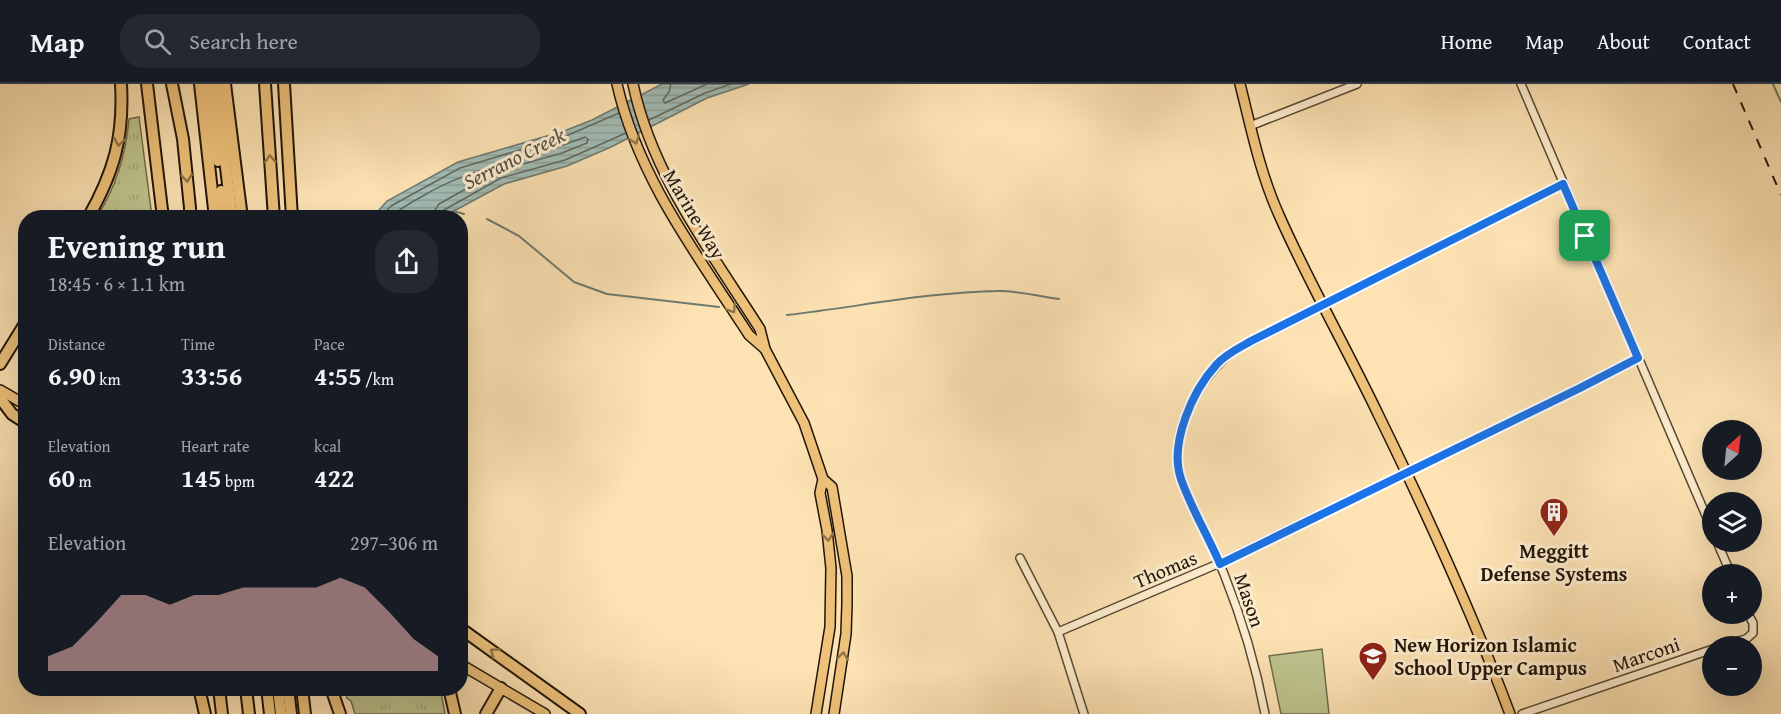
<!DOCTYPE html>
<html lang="en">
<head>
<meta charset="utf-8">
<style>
  body { margin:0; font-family:"Gentium Book Plus",serif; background:#242831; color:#f1f3f6; height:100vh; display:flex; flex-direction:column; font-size:22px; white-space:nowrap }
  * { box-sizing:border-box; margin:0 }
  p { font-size:20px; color:#9ea1a6 }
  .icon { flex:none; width:33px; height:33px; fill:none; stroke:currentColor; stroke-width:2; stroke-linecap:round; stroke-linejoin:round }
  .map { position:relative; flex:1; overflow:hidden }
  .details { position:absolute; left:18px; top:126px; width:450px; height:486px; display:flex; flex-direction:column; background:#171b24; border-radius:24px; box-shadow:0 6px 24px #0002 }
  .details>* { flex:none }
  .needle { width:39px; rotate:27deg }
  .buttons { position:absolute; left:1702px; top:336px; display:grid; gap:12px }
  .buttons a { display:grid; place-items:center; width:60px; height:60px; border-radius:50%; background:#171b24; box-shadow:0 6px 24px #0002; font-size:30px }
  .pin { position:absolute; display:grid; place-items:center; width:51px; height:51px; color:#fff; margin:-26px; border-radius:12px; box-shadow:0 3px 9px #0006 }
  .round { display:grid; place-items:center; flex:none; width:63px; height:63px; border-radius:24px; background:#242831 }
  .summary { display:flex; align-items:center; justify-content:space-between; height:102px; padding:0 30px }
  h1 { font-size:33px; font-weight:700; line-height:45px }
  .figures { display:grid; grid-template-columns:repeat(3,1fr); gap:9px; height:102px; padding:6px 30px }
  .figures div { display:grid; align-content:center }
  .figures b { font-size:26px; font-weight:700 }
  .figures small { font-size:16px; font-weight:400 }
  .figures p { font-size:16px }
  .chart { height:168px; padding:12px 30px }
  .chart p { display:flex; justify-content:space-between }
  .chart svg { width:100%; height:108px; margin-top:6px; fill:#c59692; opacity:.7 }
  header { display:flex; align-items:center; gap:36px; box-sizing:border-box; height:84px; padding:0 30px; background:#171b24; border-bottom:2px solid #363941 }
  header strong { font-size:28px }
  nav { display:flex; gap:33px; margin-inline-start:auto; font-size:21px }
  .search { width:420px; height:54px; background:#242831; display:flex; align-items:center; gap:15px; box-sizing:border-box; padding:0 21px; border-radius:24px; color:#9ea1a6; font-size:22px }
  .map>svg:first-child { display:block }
  .grass { fill:url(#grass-tufts); stroke:#6f6c4c; stroke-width:1.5 }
  .green { fill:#bec48e; stroke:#6f6c4c; stroke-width:1.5 }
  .water { fill:url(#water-rules); stroke:#6e7a71; stroke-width:1.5 }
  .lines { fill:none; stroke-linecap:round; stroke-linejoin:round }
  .shore { stroke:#616960; stroke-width:1.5 }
  .stream { stroke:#6e7a71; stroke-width:2 }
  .minor-casing { stroke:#574834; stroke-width:10 }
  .major-casing { stroke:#20150a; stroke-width:12 }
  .highway-casing { stroke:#20150a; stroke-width:14 }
  .minor { stroke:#feedce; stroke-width:7 }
  .major { stroke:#eec27a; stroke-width:9 }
  .highway { stroke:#eec27a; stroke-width:10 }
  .rail { stroke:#20150a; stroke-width:2; stroke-dasharray:10 10; stroke-linecap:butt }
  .oneway { stroke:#917448 }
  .route-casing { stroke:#fff; stroke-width:12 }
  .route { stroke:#1a73e8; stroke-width:8 }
  .labels { text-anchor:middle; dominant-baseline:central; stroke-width:6; stroke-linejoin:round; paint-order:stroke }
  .street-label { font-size:20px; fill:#20150a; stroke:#feedce }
  .poi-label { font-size:20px; font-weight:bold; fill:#20150a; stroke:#feedce }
  .water-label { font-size:21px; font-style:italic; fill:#4e5046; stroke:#feedce }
</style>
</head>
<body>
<header>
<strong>Map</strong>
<div class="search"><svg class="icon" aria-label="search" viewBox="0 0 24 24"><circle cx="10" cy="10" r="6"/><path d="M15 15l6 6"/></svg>Search here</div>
<nav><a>Home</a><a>Map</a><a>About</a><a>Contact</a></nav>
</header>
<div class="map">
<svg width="1781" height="630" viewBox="0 0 1781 630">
  <defs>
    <pattern id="grass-tufts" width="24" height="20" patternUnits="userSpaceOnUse" patternTransform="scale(1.5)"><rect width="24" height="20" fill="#bec48e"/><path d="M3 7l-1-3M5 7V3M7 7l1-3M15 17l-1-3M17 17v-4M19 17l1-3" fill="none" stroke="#a3a879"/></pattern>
    <pattern id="water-rules" width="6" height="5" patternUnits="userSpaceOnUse" patternTransform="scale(1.5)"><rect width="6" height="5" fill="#a2bdb6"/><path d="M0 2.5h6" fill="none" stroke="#8ba29b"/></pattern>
  </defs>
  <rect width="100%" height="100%" fill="#fde3b4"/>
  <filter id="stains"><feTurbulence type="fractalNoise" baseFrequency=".00333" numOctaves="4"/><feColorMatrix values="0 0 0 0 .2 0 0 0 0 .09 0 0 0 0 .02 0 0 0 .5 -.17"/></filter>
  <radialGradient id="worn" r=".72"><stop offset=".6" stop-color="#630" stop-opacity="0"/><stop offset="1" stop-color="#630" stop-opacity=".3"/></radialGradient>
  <g class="grass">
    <path d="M139,33L152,133H97C116,103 126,70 129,35Z"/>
    <path d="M345,605H434L436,610L441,608L445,630H355L351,617L347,614Z"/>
  </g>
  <path class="green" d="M1322,565L1329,630H1281L1269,572Z"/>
  <path class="water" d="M662,0H749L707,14L611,63L567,82L504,100L443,133L372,134L387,117L458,78L564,47L592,36Z"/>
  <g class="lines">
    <g class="shore">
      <path d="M671,0L669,8L663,16L665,19L707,0"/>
      <path d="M649,36L705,9L731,0"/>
      <path d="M380,134L391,122L460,84L566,52L619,29"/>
      <path d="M390,134C399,125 410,119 421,113C472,82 530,75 585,53L588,55L587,59L562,69L498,87L439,120L435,126L433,134"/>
      <path d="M441,134L444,126L501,94L565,76L626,49"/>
    </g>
    <g class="stream">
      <path d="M1773,0L1781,18"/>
      <path d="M453,127L464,130"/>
      <path d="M487,135L519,152L574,198L607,210L719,223"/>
      <path d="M787,231C858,223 928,208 999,207C1018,207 1039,212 1059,215"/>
    </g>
    <g class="minor-casing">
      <g id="minor">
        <path d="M1521,0L1713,448"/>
        <path d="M1250,42L1357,0"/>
        <path d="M1717,458L1731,490"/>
        <path d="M1020,474L1058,548L1084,630"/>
        <path d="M1058,548L1220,479L1580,304L1638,274"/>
        <path d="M1720,562L1746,555L1753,549V539L1748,530"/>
        <path d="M1265,630C1256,582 1242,535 1224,490C1211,458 1192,428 1181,395C1166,350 1200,293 1233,267L1563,100"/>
        <path d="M1522,630L1713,565"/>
      </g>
    </g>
    <g class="major-casing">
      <g id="major">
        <path d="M617,0C638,94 698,172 749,251L765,265"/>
        <path d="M633,0C652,91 711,168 760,245L765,265L804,339L823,395L820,409L827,446L831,484L830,543L816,630"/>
        <path d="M1240,0C1251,44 1260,89 1279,131C1309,199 1346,263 1378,330C1426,428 1472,528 1510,630"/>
        <path d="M0,306L26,321"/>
        <path d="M823,395L832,403L847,492V520L846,550L834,630"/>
        <path d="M460,580L545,630"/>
      </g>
    </g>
    <g class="highway-casing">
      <g id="highway">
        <path d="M147,0L163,134"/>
        <path d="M172,0L183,55L191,134"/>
        <path d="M200,0L215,134"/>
        <path d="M208,0L218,77"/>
        <path d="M216,0L232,134"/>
        <path d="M225,0L242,134"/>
        <path d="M265,0L274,134"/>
        <path d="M284,0L292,134"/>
        <path d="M221,107L224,134"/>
        <path d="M88,134C114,88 124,53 121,0"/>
        <path d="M0,280L26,238"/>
        <path d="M0,314L12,330L26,339"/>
        <path d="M460,544L580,630"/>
        <path d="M199,604L205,630"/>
        <path d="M219,604L222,630"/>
        <path d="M246,604L249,630"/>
        <path d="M267,604L270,630"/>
        <path d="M278,604L281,630"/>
        <path d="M288,604L291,630"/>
        <path d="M302,604L305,630"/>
        <path d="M331,604L340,630"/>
        <path d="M449,604L455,630"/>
        <path d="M486,630L501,604"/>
      </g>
    </g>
    <use href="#minor" class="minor"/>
    <use href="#major" class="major"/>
    <use href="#highway" class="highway"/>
    <path class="rail" d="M1733,0L1781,111"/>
  </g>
  <defs><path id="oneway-chevron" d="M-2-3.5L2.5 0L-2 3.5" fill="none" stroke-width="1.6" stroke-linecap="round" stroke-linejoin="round" transform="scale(1.5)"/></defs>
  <g class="oneway">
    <use href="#oneway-chevron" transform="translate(635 56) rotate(69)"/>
    <use href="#oneway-chevron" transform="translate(119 58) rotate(100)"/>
    <use href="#oneway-chevron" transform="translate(270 75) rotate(-94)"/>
    <use href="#oneway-chevron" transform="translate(187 94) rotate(84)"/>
    <use href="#oneway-chevron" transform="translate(732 225) rotate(57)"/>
    <use href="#oneway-chevron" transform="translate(828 453) rotate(84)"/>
    <use href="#oneway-chevron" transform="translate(494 568) rotate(-144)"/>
    <use href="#oneway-chevron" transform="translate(843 572) rotate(-83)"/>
  </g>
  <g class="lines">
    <g class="route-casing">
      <path id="route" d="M1563,100L1638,274L1580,304L1220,480C1208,452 1191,424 1181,395C1169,360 1192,307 1217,280C1226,270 1239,264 1251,257Z"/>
    </g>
    <use href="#route" class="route"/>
  </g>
  <defs>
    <g id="building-pin" transform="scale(1.5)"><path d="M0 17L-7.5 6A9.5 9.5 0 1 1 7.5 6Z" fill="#8f2418" stroke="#feedce"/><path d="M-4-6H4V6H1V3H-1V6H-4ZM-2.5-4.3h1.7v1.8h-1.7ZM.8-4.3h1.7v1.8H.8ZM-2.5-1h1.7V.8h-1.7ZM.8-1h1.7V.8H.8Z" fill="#fff"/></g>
    <g id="school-pin" transform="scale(1.5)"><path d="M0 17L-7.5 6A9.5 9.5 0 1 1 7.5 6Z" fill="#8f2418" stroke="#feedce"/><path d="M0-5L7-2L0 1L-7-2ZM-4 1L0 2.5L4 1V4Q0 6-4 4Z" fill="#fff"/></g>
  </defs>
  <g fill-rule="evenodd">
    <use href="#building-pin" x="1554" y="428"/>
    <use href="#school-pin" x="1373" y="572"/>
  </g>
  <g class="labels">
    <g class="street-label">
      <text transform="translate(695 130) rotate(59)">Marine Way</text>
      <text transform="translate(1165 485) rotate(-23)">Thomas</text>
      <text transform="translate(1250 516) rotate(71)">Mason</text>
      <text transform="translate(1646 570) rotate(-19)">Marconi</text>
    </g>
    <g class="poi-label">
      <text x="1554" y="466">Meggitt<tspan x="1554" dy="23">Defense Systems</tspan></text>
      <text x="1394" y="560" text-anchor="start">New Horizon Islamic<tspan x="1394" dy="23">School Upper Campus</tspan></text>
    </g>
    <g class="water-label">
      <text transform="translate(514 74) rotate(-27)">Serrano Creek</text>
    </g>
  </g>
  <rect width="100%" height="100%" filter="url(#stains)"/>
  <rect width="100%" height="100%" fill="url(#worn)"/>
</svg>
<div class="buttons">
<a><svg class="needle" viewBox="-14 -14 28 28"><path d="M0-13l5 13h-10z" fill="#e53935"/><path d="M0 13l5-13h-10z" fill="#9ea1a6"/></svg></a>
<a><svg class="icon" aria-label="layers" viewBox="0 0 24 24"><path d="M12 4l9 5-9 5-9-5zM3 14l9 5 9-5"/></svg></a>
<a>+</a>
<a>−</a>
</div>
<div class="pin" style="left:1585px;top:152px;background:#1e9e55"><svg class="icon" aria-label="arrive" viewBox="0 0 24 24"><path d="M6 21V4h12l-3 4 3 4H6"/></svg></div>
<section class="details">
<div class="summary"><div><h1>Evening run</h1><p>18:45 · 6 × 1.1 km</p></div><a class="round"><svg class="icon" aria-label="share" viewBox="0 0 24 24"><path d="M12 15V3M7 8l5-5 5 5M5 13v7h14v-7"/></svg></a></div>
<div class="figures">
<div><p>Distance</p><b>6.90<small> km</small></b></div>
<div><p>Time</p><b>33:56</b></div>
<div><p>Pace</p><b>4:55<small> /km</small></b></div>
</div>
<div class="figures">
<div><p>Elevation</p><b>60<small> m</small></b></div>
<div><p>Heart rate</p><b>145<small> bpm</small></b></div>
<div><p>kcal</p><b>422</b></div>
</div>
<div class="chart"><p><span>Elevation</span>297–306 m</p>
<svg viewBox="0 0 160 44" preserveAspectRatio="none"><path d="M0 44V38L10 34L20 24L30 13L40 13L50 17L60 13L70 13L80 10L90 10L100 10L110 10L120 6L130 10L140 20L150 31L160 38V44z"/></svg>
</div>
</section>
</div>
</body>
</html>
